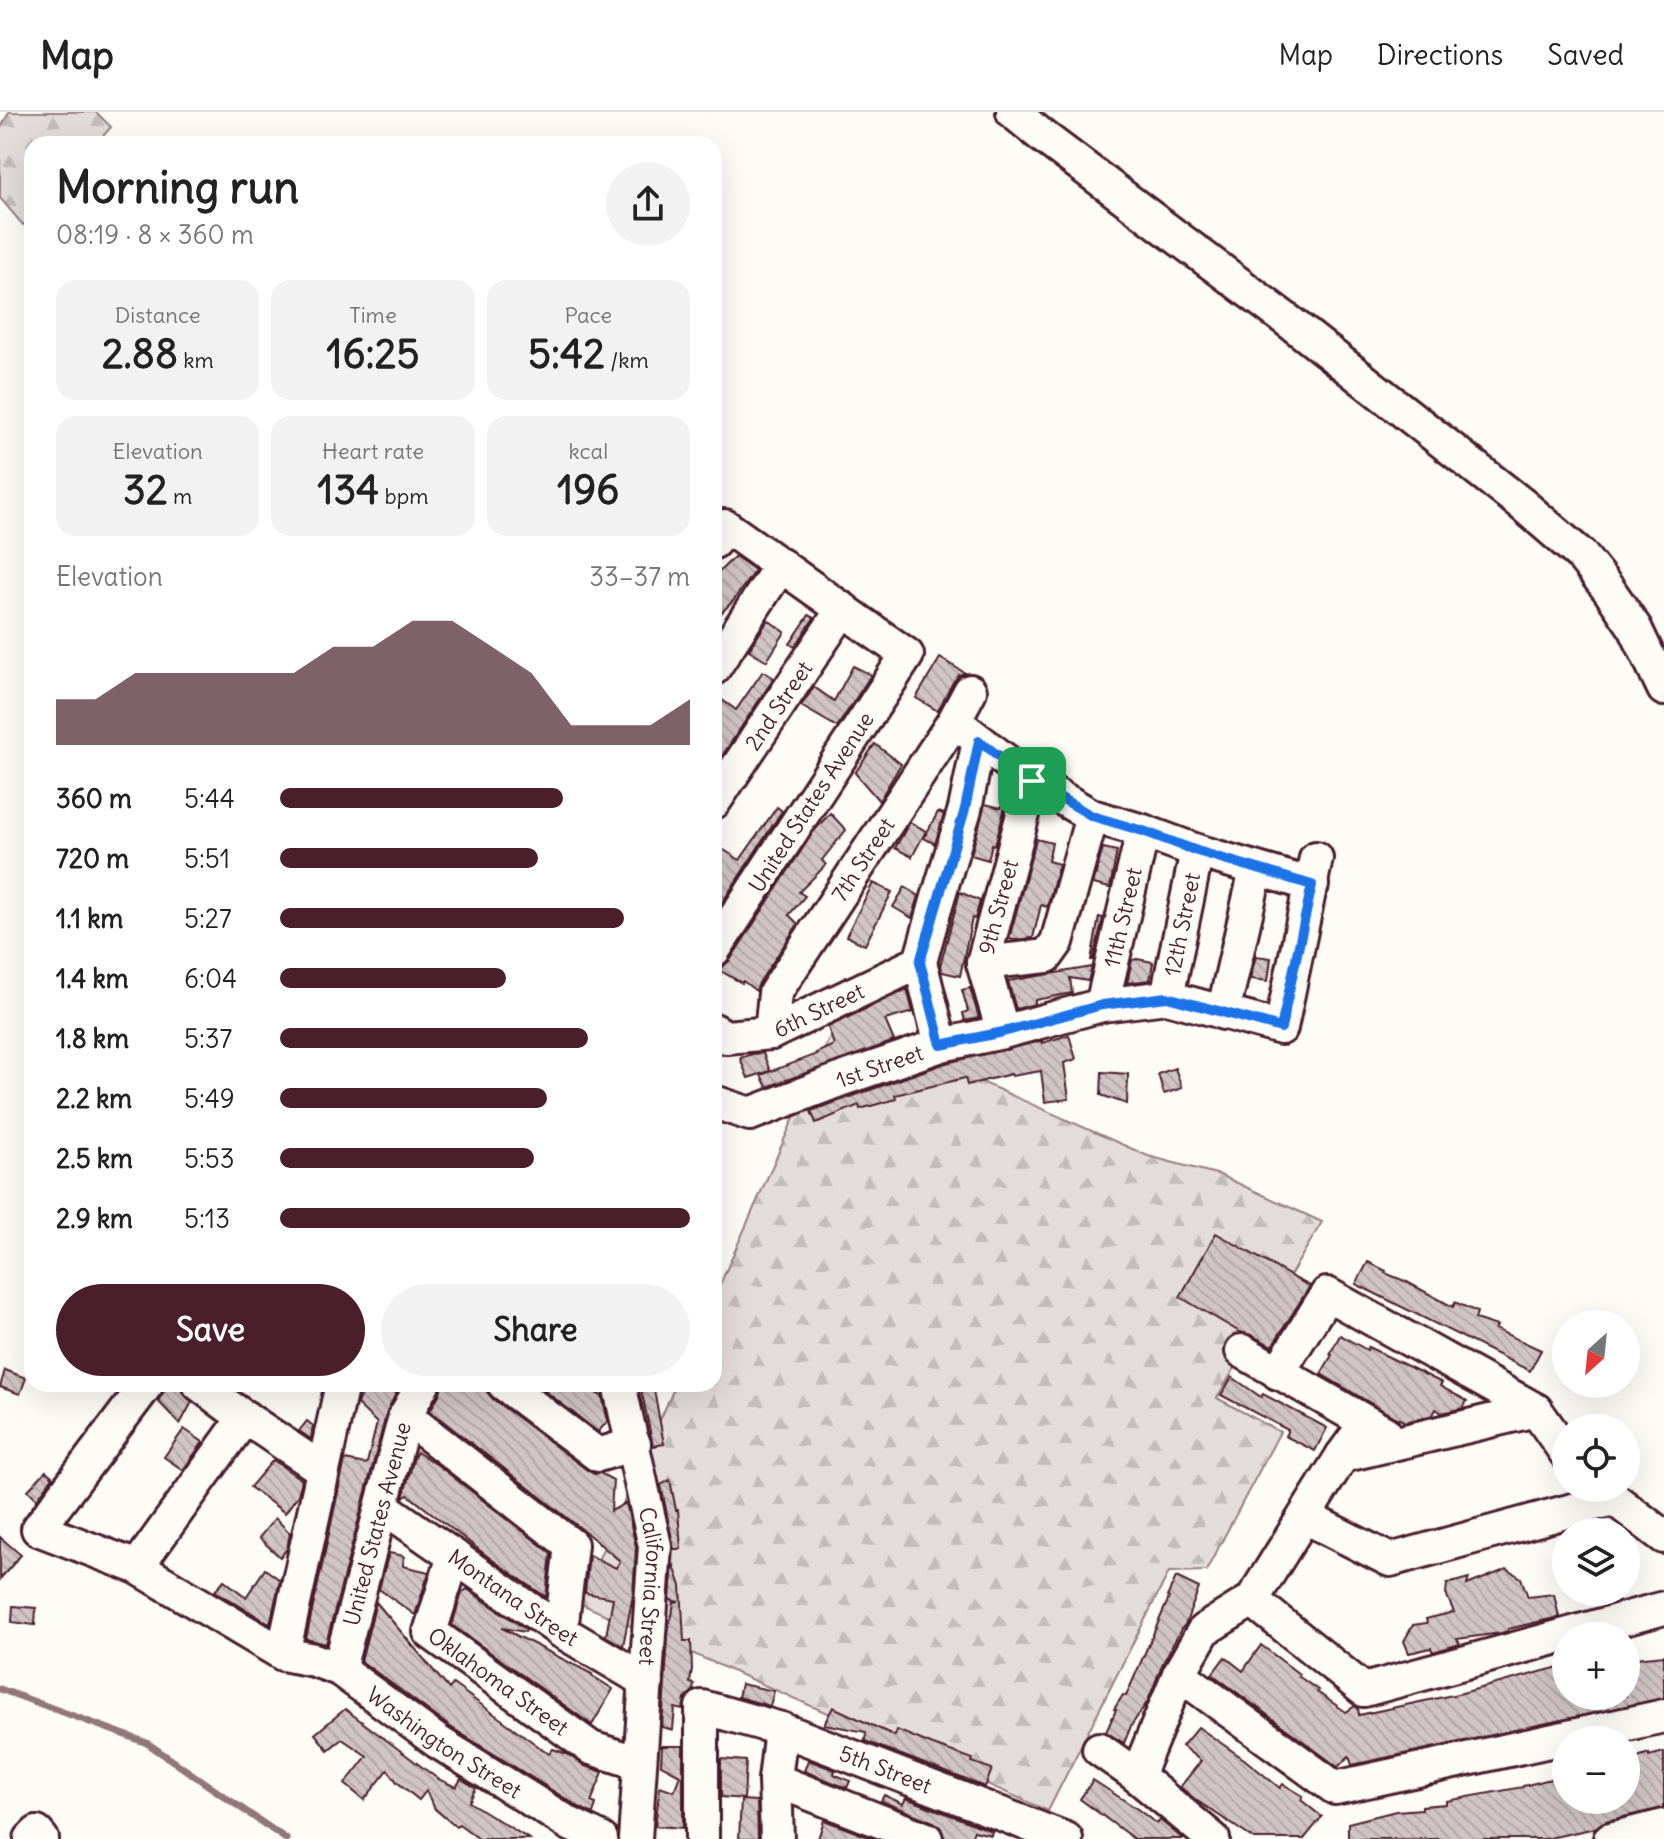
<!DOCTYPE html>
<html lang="en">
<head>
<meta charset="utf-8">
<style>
  body { margin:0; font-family:Delius,sans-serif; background:#f2f2f2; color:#222; height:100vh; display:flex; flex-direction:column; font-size:30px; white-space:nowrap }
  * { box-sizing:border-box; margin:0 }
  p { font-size:26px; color:#767676 }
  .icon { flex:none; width:44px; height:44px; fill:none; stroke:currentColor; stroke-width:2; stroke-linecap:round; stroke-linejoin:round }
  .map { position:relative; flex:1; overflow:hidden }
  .panel { position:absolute; left:24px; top:24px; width:698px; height:1256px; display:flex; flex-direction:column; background:#fff; border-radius:24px; box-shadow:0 8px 32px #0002 }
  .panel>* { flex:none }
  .needle { width:52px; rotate:207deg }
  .fabs { position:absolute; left:1552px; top:1198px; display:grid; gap:16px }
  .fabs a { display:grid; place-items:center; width:88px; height:88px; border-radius:50%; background:#fff; box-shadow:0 8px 32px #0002; font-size:40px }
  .pin { position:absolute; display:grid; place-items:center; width:68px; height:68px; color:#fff; margin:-34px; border-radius:16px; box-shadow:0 4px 12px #0006 }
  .round { display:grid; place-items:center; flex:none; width:84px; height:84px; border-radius:42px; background:#f2f2f2 }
  .overview { display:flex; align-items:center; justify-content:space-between; height:136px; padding:0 32px }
  h1 { font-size:44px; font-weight:800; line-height:60px }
  .metrics { display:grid; grid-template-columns:repeat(3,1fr); gap:12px; height:136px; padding:8px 32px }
  .metrics div { display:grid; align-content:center; border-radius:20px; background:#f2f2f2; text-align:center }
  .metrics b { font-size:40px; font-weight:800 }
  .metrics small { font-size:22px; font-weight:400 }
  .metrics p { font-size:22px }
  .chart { height:224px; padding:16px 32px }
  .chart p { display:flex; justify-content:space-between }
  .chart svg { width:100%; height:144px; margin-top:8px; fill:#4a1f2b; opacity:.7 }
  .primary-button { display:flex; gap:16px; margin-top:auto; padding:16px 32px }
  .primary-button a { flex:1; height:92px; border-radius:48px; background:#4a1f2b; color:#fff; font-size:32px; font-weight:800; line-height:92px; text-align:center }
  .primary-button a+a { background:#f2f2f2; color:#222 }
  ul { padding:0 32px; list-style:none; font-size:26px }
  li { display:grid; grid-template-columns:128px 96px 1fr; align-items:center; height:60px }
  li i { height:20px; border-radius:10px; background:#4a1f2b }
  header { display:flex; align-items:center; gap:48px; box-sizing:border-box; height:112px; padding:0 40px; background:#fff; border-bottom:2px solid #e0e0e0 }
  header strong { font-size:38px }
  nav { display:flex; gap:44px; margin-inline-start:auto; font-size:28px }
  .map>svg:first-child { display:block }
  .forest { fill:url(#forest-firs); stroke:#967e82; stroke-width:2 }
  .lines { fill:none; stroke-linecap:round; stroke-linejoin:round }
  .stream { stroke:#91777b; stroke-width:7 }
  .building { fill:url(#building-back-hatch); stroke:#4a1f2b; stroke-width:2 }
  .minor-casing { stroke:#4a1f2b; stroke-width:38 }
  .minor { stroke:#fdfcf7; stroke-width:32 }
  .route-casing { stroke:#fff; stroke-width:16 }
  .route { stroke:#1a73e8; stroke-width:10 }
  .labels { text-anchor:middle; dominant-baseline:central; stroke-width:8; stroke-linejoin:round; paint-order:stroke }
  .street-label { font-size:22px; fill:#4a1f2b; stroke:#fdfcf7 }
</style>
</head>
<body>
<header>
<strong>Map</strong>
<nav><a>Map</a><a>Directions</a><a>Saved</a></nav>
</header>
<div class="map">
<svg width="1664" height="1727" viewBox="0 0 1664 1727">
  <defs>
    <pattern id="forest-firs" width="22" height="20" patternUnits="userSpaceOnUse" patternTransform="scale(2)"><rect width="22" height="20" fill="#e3dcda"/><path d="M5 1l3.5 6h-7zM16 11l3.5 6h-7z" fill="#c4bcbb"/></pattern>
    <pattern id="building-back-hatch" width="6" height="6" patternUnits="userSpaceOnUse" patternTransform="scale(2)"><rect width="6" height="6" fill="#d0c5c4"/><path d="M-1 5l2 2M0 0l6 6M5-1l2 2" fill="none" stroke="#b4a9a9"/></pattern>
  </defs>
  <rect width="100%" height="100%" fill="#fdfcf7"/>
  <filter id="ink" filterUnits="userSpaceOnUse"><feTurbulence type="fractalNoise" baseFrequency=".0125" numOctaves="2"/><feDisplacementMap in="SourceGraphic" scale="16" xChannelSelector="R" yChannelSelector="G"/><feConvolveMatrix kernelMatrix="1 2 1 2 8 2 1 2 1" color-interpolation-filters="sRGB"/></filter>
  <g filter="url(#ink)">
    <g class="forest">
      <path d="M9,0H96L111,15L96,32H32V103L23,113L0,86V18Z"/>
      <path d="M838,906L1148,1044L1220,1063L1322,1110L1217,1286L1280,1320L1206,1459L1169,1460L1048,1699L579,1491L676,1272H714V1186Z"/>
    </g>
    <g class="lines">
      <path class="stream" d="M0,1577L147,1631L286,1727"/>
    </g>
    <g class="building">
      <path d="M735,444L755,458L733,489L714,508V465Z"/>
      <path d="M809,503L814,506L795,535L790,532Z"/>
      <path d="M768,508L785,520L767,549L749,538Z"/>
      <path d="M940,546L965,561L959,563L953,570L938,599L916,586Z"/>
      <path d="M853,554L871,563L837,615L801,594L814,575L834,589Z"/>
      <path d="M763,559L774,566L714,656V582L736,598Z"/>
      <path d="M875,632L901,652L879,689L855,661Z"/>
      <path d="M1009,675L1010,676L995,733L992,732L988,748L971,743L985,692L1001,696Z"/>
      <path d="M777,695L782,699L714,803V732L740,748Z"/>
      <path d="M938,700L944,702L935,732L924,726Z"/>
      <path d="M830,701L846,718L822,748L826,753L799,780L805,784L789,803L798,812L759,871L756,879L743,869L742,871L719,858L730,848L814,719Z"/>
      <path d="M910,710L926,719L912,745L895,736Z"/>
      <path d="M1036,727L1052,731L1048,749L1059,752L1047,795L1041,793L1033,826L1014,828L1009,827Z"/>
      <path d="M1103,736L1117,739L1110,776L1093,772Z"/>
      <path d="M873,771L892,780L865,833L846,824Z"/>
      <path d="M905,775L919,784L912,806L893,795Z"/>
      <path d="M960,780L980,789L975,807L972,806L960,864L942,860L940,854Z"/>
      <path d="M1099,805L1103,806L1093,848H1091Z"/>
      <path d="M1256,844L1271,846L1268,869L1250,867Z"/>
      <path d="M1137,847L1153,850L1150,868L1127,871L1132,848Z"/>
      <path d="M1092,855L1088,869L1070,866L1072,881L1035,888V892L1016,897L1008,869Z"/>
      <path d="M970,876L979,906L965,909L963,901L968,899L962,878Z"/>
      <path d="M907,877L913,900L885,908L894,929L767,975L761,963L817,942L816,941L834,933L828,915Z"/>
      <path d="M1069,923L1076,947L1064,951L1069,987L1045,990L1041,959L1012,964L1011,962L967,973L965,966L895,983L896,987L860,997L859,993L816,1011L811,999L946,951L1042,929V931Z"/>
      <path d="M763,941L770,959L748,966L740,946L752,942Z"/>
      <path d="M1175,956L1182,976L1164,982L1158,962Z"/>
      <path d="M1102,960L1128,962L1127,992L1101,983Z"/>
      <path d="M1216,1121L1294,1166L1310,1174L1272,1234L1251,1223L1240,1220L1180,1185Z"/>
      <path d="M1368,1150L1386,1159L1385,1161L1407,1170L1453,1195L1455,1190L1477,1200L1475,1207L1497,1214L1495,1217L1541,1238L1530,1259L1356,1172Z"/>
      <path d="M1340,1223L1367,1238L1368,1235L1424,1262L1442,1271L1440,1274L1467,1289L1463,1296L1442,1301L1436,1297L1433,1303L1405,1310L1391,1303L1321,1262L1332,1243L1330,1242Z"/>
      <path d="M5,1258L26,1266L20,1282L0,1275Z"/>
      <path d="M1232,1265L1261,1285L1263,1282L1327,1316L1315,1339L1285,1324L1288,1318L1221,1283Z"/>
      <path d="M168,1272H180L182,1280L192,1290L180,1312L158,1289Z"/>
      <path d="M365,1272L388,1280L376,1272H401L387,1299L326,1532L306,1527L345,1348L365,1352L367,1351L377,1311L357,1292Z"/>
      <path d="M442,1272H485L487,1280L493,1287L587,1358L594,1362L600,1361L613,1368L611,1399L626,1391L636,1435L633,1483L623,1534L606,1524L613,1486L585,1481L589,1443L616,1456L620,1449L583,1418L430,1299L440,1281Z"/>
      <path d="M536,1272H601L596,1281L602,1284L608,1309L598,1320Z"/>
      <path d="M640,1272H653L664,1332L653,1334Z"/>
      <path d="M307,1309L313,1314L311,1327L299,1319Z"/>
      <path d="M184,1317L203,1330L183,1358L164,1345Z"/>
      <path d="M417,1340L439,1354L551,1441L546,1485L491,1447L408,1383L403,1386L414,1345Z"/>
      <path d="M273,1348L302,1368L298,1383L285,1401L250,1375Z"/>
      <path d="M46,1359L53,1365L37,1387L28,1378Z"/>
      <path d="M670,1368L676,1398H678L681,1437H674L661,1373Z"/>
      <path d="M275,1406L290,1421L287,1437L280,1445L259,1426Z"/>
      <path d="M0,1425L21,1443L0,1467Z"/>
      <path d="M389,1441L404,1444L403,1454L429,1460L415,1503L379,1477Z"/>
      <path d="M673,1451L681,1474L684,1529H691L692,1557L690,1571L694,1572L693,1579L685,1587L683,1598L675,1596L673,1618L662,1615L669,1511L672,1504L674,1491L679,1490L670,1488Z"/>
      <path d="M265,1457L280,1468L270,1512L215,1479L224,1468L246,1485Z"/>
      <path d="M1507,1457L1521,1466L1528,1485L1554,1482L1559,1505L1508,1517V1519L1501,1521L1457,1527L1460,1532L1433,1540L1431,1536L1409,1541L1404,1529L1413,1513L1427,1511L1426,1507L1454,1500L1446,1482L1447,1472L1469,1466L1467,1473Z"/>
      <path d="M1176,1465L1199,1476L1185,1513L1181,1517L1162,1553L1148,1589L1131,1614L1124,1631L1106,1620L1116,1598L1114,1597L1123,1583L1126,1584L1169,1486L1167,1485Z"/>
      <path d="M467,1477L527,1518L525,1520L502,1516L592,1562L591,1563L613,1577L592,1613L452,1513L462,1481Z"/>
      <path d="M376,1490L449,1577L453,1572L549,1642L553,1637L567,1642L585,1654L603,1660L591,1690L596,1692L593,1702L579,1695L449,1614L361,1549Z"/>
      <path d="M13,1494L36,1496L35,1513L12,1510Z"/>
      <path d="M1261,1533L1299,1562L1298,1564L1318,1578L1317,1580L1346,1600L1355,1594L1358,1596L1359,1603L1462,1581L1559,1555H1566V1584H1626V1547L1664,1543V1586L1352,1653L1349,1644L1338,1655L1212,1562L1225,1545L1243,1559Z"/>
      <path d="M741,1572L774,1579L770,1594L738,1585Z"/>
      <path d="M833,1595L895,1624L897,1618L933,1633L973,1647L972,1650L992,1657L985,1675L865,1629L866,1620L824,1612Z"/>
      <path d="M345,1597L438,1667L456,1675L461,1667L476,1676L469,1690L529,1727H479L459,1712L456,1715L435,1697L426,1679L419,1688L397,1670L388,1658L364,1688L345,1672L367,1644L342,1627L328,1638L315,1622Z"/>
      <path d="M1198,1615L1244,1647L1280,1676L1283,1672L1303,1684L1301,1688L1322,1705L1304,1727H1254L1196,1688L1180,1675L1201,1649L1182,1634Z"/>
      <path d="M662,1634H683V1716L655,1714L660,1674L674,1679L680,1663L661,1653Z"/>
      <path d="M1664,1640V1696L1606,1709L1595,1716L1545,1727H1348V1711L1396,1699L1422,1697V1694L1446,1692V1689L1523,1675V1674L1566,1663V1688H1626V1683L1632,1680L1626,1664V1649L1649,1641V1644Z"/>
      <path d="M721,1647L746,1649L744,1687L721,1685Z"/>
      <path d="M808,1648L835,1658L834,1662L850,1669L847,1676L804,1659Z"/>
      <path d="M1093,1668L1136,1696L1157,1712L1160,1708L1183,1727H1134L1080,1687Z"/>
      <path d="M884,1683L903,1692L906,1686L992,1719L991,1723L974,1719L970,1727H945L941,1716L934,1710L881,1689Z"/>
      <path d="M741,1688L757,1689L758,1727H739Z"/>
      <path d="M824,1708L874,1727H818Z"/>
    </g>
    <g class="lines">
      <g class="minor-casing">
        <g id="minor">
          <path d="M1013,0L1041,23L1291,211L1523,393L1581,443L1609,478L1635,516L1664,577"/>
          <path d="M714,430L725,414L907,543L714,838"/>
          <path d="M714,556L781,453"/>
          <path d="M954,609L1032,669L1092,704L1143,719L1197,739L1312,773"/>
          <path id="s1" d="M714,690L843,497"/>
          <path d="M983,851L1047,844L1057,830L1092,704"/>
          <path id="s2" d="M1167,885L1197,739"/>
          <path id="s3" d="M1102,893L1143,719"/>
          <path d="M1223,901L1256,758"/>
          <path id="s4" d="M714,918L726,925L771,921L920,850"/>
          <path id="s5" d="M1003,920L983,851L1032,669"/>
          <path id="s6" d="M771,921L775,881L954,609L970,579"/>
          <path d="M941,933L920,850L937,789L965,697L979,629"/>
          <path id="s7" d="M714,990L750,1002L842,967L941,933L1003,920L1102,893L1167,885L1281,916L1316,746"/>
          <path d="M1242,1239L1385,1321"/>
          <path d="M1278,1261L1327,1182L1536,1298L1566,1341"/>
          <path id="s8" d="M147,1272L38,1417L137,1455L283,1542L314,1548L339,1557L438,1630L570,1712L601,1727"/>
          <path d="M199,1272L228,1294L323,1358"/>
          <path d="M504,1272L598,1343L634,1332"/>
          <path id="s9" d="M619,1272L655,1434L635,1727"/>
          <path d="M405,1304L571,1433L561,1519"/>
          <path d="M1342,1344L1536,1298"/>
          <path d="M1600,1376L1664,1425"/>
          <path id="s10" d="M382,1394L561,1519L647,1570"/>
          <path d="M1305,1405L1390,1448L1613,1387"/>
          <path id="s11" d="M454,1444L430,1520L591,1636L639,1651"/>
          <path d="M137,1455L245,1305"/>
          <path d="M1252,1488L1364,1578L1664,1496"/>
          <path d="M283,1542L342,1272"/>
          <path id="s12" d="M339,1557L405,1304L423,1272"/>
          <path d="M1179,1562L1335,1676L1664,1604"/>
          <path d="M1099,1637L1137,1664L1213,1727"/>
          <path d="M1137,1664L1179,1562L1204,1518L1252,1488L1342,1344L1366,1311"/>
          <path d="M775,1668L926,1727"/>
          <path d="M31,1727L37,1721L42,1727"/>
          <path id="s13" d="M702,1727V1595L781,1617L1066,1727"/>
          <path d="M777,1727L775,1668L781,1617"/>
          <path d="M1610,1727L1664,1714"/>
        </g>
      </g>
      <use href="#minor" class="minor"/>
    </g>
  </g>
  <g class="lines" filter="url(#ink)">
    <g class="route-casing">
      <path id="route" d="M979,629L1032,669L1092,704L1143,719L1197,739L1312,773L1281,916L1167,885L1102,893L1003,920L941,933L920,850L965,697Z"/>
    </g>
    <use href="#route" class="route"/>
  </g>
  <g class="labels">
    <g class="street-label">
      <text stroke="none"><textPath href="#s1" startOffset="116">2nd Street</textPath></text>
      <text transform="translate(811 690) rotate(-57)">United States Avenue</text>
      <text stroke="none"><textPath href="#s6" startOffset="200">7th Street</textPath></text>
      <text stroke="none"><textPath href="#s5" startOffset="130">9th Street</textPath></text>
      <text stroke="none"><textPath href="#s3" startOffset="90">11th Street</textPath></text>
      <text stroke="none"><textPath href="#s2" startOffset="74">12th Street</textPath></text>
      <text stroke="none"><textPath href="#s4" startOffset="112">6th Street</textPath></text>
      <text stroke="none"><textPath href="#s7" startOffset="176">1st Street</textPath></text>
      <text stroke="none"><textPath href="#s12" startOffset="150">United States Avenue</textPath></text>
      <text stroke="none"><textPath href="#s9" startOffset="206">California Street</textPath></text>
      <text stroke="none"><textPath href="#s10" startOffset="160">Montana Street</textPath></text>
      <text stroke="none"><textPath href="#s11" startOffset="164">Oklahoma Street</textPath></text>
      <text stroke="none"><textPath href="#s8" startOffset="644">Washington Street</textPath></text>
      <text stroke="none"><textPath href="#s13" startOffset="326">5th Street</textPath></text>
    </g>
  </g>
</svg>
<div class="fabs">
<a><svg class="needle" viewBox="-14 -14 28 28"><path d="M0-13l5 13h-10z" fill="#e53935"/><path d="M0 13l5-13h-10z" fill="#767676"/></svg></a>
<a><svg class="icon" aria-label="locate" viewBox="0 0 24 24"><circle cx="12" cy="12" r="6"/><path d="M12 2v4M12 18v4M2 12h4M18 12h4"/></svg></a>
<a><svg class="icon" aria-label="layers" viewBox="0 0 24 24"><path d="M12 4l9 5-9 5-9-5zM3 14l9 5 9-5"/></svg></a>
<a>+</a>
<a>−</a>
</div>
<div class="pin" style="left:1032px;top:669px;background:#1e9e55"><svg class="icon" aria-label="arrive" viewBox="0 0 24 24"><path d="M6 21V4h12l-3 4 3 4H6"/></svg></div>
<section class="panel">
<div class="overview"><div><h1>Morning run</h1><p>08:19 · 8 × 360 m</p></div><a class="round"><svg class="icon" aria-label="share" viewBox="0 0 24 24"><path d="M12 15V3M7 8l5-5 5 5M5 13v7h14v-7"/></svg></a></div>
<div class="metrics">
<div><p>Distance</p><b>2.88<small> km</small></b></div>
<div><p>Time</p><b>16:25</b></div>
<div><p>Pace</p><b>5:42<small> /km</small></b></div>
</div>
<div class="metrics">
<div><p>Elevation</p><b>32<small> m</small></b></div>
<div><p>Heart rate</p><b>134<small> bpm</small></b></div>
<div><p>kcal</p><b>196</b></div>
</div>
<div class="chart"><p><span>Elevation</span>33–37 m</p>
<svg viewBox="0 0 160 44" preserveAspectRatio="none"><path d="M0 44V30L10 30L20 22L30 22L40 22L50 22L60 22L70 14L80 14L90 6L100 6L110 14L120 22L130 38L140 38L150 38L160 30V44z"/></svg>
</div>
<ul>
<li><b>360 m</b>5:44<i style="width:69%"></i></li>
<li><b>720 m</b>5:51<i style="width:63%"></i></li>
<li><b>1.1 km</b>5:27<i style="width:84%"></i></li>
<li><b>1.4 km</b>6:04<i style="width:55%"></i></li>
<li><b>1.8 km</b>5:37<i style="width:75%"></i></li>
<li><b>2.2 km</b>5:49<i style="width:65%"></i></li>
<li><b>2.5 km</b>5:53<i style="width:62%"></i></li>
<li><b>2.9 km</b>5:13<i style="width:100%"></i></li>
</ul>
<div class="primary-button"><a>Save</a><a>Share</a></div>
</section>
</div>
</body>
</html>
